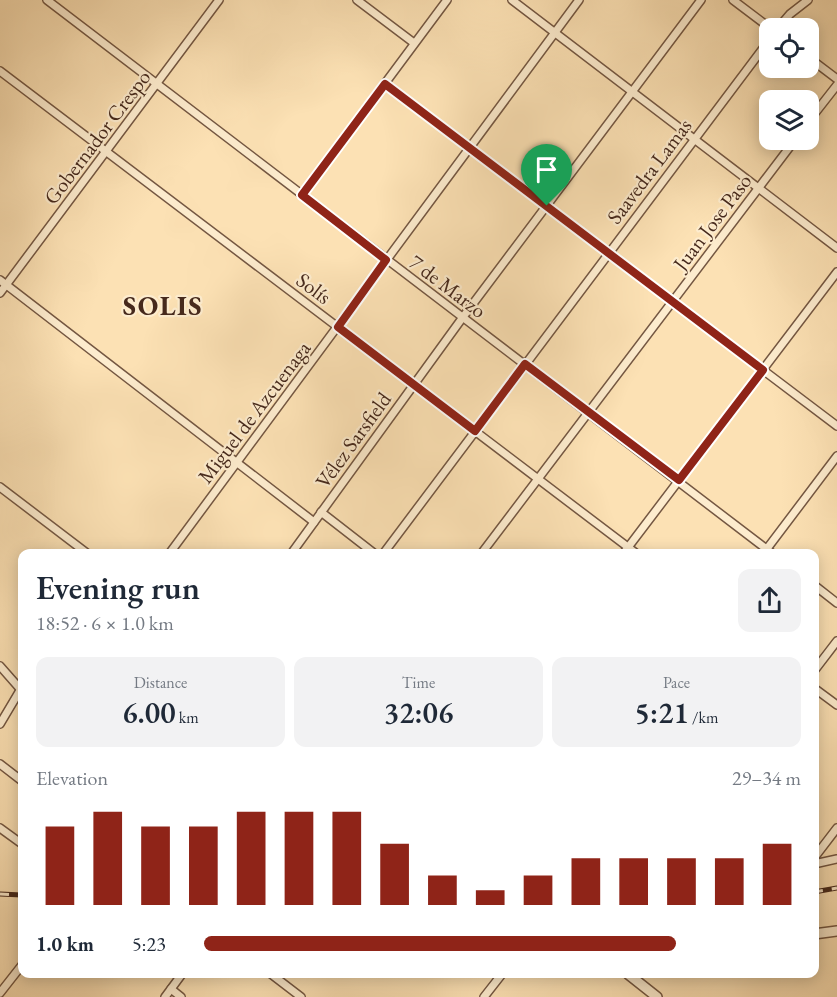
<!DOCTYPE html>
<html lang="en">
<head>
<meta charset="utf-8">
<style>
  body { margin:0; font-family:"EB Garamond",serif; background:#f2f2f3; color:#1f2937; height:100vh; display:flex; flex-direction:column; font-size:22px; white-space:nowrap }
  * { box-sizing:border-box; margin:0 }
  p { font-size:20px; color:#747a83 }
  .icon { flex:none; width:33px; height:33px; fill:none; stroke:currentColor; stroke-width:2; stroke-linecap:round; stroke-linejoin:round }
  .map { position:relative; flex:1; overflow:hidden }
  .sheet { position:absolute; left:18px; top:549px; width:801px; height:429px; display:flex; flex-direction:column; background:#fff; border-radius:12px; box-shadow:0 3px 15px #0003 }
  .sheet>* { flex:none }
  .buttons { position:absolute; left:759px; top:18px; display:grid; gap:12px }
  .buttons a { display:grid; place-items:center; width:60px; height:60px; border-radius:12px; background:#fff; box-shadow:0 3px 15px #0003; font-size:30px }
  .pin { position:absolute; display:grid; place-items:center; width:51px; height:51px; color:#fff; margin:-62px -26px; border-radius:50% 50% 50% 0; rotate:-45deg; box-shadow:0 0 6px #0007 }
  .pin .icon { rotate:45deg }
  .round { display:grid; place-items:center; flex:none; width:63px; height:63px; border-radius:12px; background:#f2f2f3 }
  .head { display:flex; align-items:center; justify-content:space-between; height:102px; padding:0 18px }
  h1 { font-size:33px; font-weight:600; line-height:45px }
  .figures { display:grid; grid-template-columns:repeat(3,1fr); gap:9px; height:102px; padding:6px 18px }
  .figures div { display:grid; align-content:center; border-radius:12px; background:#f2f2f3; text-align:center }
  .figures b { font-size:30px; font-weight:600 }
  .figures small { font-size:16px; font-weight:400 }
  .figures p { font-size:16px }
  .chart { height:168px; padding:12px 18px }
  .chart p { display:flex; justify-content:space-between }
  .chart svg { width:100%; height:108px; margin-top:6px; stroke:#8f2418; stroke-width:6 }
  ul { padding:0 18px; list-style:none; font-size:20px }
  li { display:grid; grid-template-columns:96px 72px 1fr; align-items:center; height:45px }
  li i { height:15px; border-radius:8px; background:#8f2418 }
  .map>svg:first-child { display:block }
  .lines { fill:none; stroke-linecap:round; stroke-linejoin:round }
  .minor-casing { stroke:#745742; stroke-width:10 }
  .tertiary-casing { stroke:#745742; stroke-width:12 }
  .minor { stroke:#fdecce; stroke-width:7 }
  .tertiary { stroke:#fdecce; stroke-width:9 }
  .rail-casing { stroke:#46291c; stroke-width:5 }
  .rail { stroke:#fdecce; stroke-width:3; stroke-dasharray:9; stroke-linecap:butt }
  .route-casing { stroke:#fff; stroke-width:12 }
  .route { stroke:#8f2418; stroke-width:8 }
  .labels { text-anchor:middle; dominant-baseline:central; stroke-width:4.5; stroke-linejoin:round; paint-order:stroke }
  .street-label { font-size:21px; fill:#46291c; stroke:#fdecce }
  .district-label { font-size:27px; font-weight:bold; letter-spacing:1.5px; fill:#46291c; stroke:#fdecce }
</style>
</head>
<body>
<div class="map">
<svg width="837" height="997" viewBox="0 0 837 997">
  <rect width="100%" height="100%" fill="#fce1b4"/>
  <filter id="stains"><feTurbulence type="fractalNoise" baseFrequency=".00333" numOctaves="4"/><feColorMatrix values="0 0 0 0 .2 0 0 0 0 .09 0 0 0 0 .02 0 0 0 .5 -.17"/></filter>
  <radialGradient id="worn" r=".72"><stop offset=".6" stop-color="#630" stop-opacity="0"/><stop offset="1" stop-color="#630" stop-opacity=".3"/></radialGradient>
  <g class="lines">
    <g class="minor-casing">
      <g id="minor">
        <path d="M47,0L773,554"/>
        <path d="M357,0L414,43"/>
        <path d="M512,0L837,248"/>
        <path d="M733,0L770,28"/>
        <path d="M778,28L790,14L808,0"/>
        <path d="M808,57L837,79"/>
        <path d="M0,71L637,554"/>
        <path d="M385,84L837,426"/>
        <path d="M808,122L837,85"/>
        <path d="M302,195L447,0"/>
        <path d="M0,280L314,522"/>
        <path d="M0,293L219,0"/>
        <path d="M0,487L88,554"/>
        <path d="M321,512L375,554"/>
        <path d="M169,554L579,0"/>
        <path d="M291,554L463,317L701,0"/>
        <path d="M383,554L770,39"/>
        <path d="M481,554L795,140"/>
        <path d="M623,554L837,272"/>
        <path d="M763,554L837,456"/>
        <path d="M814,585L837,603"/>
        <path d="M0,666L22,691"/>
        <path d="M814,671L837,641"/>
        <path d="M814,688L837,705"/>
        <path d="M0,724L22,687"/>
        <path d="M0,764L22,781"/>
        <path d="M0,828L22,844"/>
        <path d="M814,858L837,828"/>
        <path d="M814,864L837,859"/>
        <path d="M271,974L301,997"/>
        <path d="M171,989L181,997"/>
        <path d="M0,993L22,965"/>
        <path d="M165,997L182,974"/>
        <path d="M484,997L502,974"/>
      </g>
    </g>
    <g class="tertiary-casing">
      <g id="tertiary">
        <path d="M814,934L837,931"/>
        <path d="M628,974L657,997"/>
      </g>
    </g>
    <use href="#minor" class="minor"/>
    <use href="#tertiary" class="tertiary"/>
    <g class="rail-casing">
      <g id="rail">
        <path d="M814,892L837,888"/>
        <path d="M0,894L22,895"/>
      </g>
    </g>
    <use href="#rail" class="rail"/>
  </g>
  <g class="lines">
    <g class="route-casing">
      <path id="route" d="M385,84L763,370L679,480L525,364L475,431L338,327L386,260L302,195Z"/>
    </g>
    <use href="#route" class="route"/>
  </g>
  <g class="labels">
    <g class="street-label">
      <text transform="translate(97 137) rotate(-53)">Gobernador Crespo</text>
      <text transform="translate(649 171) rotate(-53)">Saavedra Lamas</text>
      <text transform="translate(712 222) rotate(-53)">Juan Jose Paso</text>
      <text transform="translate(448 286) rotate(37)">7 de Marzo</text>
      <text transform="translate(314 288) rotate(37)">Solís</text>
      <text transform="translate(254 412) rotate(-53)">Miguel de Azcuenaga</text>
      <text transform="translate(353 440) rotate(-54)">Vélez Sarsfield</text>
    </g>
    <g class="district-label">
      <text x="163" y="305">SOLIS</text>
    </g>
  </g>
  <rect width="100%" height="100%" filter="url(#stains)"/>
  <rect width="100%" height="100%" fill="url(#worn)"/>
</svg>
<div class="buttons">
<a><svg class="icon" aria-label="locate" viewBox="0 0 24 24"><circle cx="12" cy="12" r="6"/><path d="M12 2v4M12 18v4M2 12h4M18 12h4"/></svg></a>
<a><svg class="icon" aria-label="layers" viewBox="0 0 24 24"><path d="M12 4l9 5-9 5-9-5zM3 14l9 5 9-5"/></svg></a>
</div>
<div class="pin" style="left:547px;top:206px;background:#1e9e55"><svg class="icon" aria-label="arrive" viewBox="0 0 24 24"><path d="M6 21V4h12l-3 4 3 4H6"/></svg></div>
<section class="sheet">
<div class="head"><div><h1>Evening run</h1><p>18:52 · 6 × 1.0 km</p></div><a class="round"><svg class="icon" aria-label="share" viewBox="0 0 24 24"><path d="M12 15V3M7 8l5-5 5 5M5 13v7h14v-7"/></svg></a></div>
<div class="figures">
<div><p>Distance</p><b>6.00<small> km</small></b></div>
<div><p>Time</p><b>32:06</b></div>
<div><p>Pace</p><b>5:21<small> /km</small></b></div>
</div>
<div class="chart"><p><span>Elevation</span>29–34 m</p>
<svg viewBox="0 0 160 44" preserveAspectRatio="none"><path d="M5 44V12M15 44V6M25 44V12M35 44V12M45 44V6M55 44V6M65 44V6M75 44V19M85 44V32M95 44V38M105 44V32M115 44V25M125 44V25M135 44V25M145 44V25M155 44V19"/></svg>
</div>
<ul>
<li><b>1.0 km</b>5:23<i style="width:79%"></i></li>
</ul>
</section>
</div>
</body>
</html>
